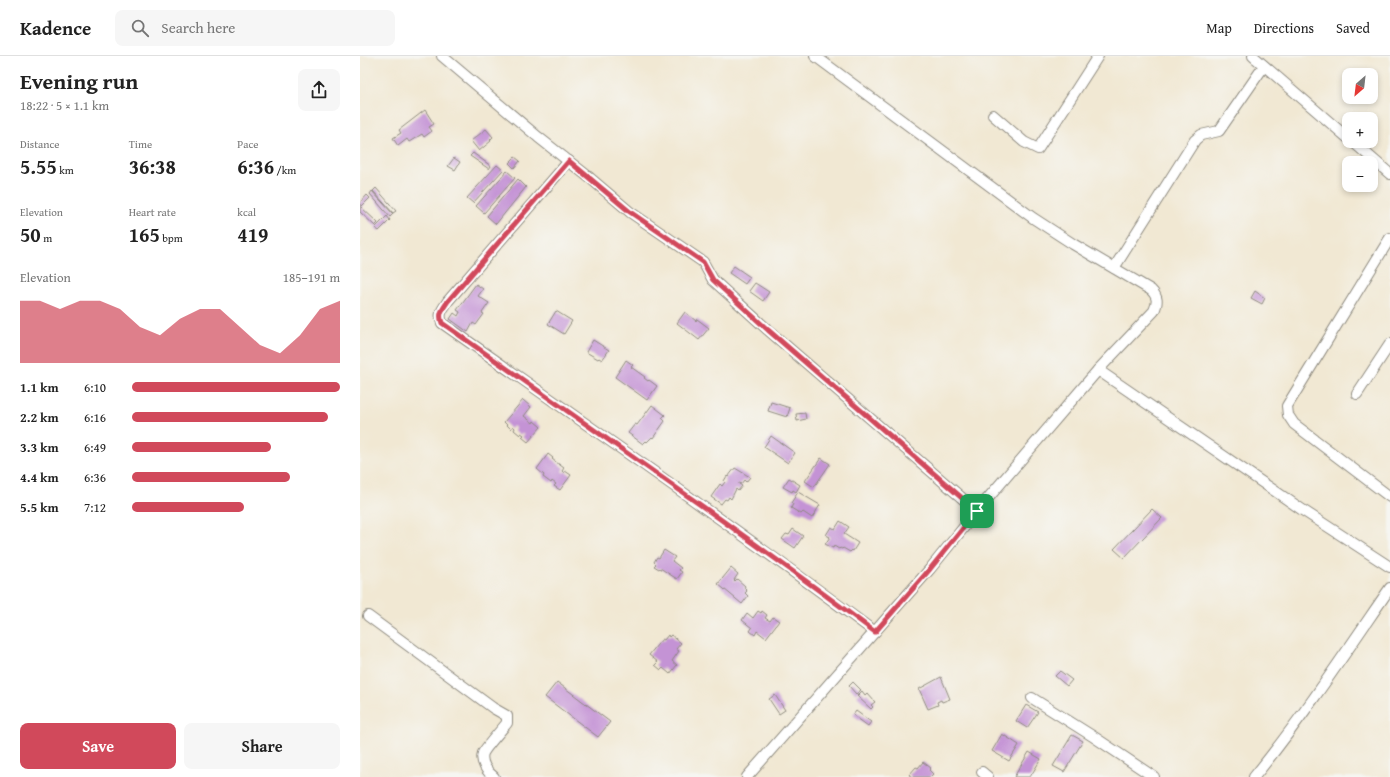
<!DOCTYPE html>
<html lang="en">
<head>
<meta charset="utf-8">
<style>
  body { margin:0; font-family:"Gentium Book Plus",serif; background:#f6f6f6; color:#222; height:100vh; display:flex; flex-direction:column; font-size:15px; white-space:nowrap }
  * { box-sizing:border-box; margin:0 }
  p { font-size:13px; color:#767676 }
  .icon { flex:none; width:22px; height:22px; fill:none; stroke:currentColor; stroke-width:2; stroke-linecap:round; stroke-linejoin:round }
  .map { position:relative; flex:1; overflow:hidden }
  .side { display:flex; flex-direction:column; background:#fff; width:360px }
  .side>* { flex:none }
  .needle { width:26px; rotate:208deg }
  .tools { position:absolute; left:982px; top:12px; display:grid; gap:8px }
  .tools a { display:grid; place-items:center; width:36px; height:36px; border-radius:8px; background:#fff; box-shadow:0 2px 6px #0003; font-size:20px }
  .pin { position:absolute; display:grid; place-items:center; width:34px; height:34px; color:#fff; margin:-17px; border-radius:8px; box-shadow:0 2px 6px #0006 }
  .round { display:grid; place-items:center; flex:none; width:42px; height:42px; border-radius:8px; background:#f6f6f6 }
  .overview { display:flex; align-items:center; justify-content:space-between; height:68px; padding:0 20px }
  h1 { font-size:22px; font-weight:700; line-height:30px }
  .stats { display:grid; grid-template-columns:repeat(3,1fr); gap:6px; height:68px; padding:4px 20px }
  .stats div { display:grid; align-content:center }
  .stats b { font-size:20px; font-weight:700 }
  .stats small { font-size:11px; font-weight:400 }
  .stats p { font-size:11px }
  .chart { height:112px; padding:8px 20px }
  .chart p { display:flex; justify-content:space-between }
  .chart svg { width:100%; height:72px; margin-top:4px; fill:#d1495b; opacity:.7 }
  .button { display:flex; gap:8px; margin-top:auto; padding:8px 20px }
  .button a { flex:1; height:46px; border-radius:8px; background:#d1495b; color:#fff; font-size:16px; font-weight:700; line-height:46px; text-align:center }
  .button a+a { background:#f6f6f6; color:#222 }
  ul { padding:0 20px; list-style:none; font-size:13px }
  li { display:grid; grid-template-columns:64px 48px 1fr; align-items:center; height:30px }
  li i { height:10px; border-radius:5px; background:#d1495b }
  header { display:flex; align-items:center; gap:24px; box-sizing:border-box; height:56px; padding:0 20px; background:#fff; border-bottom:1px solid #e0e0e0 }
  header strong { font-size:19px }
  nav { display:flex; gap:22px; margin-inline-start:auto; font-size:14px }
  .search { width:280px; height:36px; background:#f6f6f6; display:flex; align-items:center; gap:10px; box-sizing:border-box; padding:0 14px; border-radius:8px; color:#767676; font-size:15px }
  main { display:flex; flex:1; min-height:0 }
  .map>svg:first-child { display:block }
  .building { fill:#c493d5 }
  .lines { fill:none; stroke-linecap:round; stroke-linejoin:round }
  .minor-casing { stroke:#8e8a7f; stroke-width:12 }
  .minor { stroke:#fff; stroke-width:10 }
  .route-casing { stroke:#fff; stroke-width:8 }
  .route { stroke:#d1495b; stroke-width:5 }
</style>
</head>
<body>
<header>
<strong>Kadence</strong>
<div class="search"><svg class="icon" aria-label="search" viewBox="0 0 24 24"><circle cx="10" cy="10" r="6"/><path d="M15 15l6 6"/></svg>Search here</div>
<nav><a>Map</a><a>Directions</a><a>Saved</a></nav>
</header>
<main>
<section class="side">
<div class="overview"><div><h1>Evening run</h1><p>18:22 · 5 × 1.1 km</p></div><a class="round"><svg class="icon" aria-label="share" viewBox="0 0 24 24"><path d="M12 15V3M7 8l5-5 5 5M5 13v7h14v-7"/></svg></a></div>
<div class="stats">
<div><p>Distance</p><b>5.55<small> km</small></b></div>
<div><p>Time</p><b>36:38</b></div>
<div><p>Pace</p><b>6:36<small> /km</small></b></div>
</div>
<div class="stats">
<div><p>Elevation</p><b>50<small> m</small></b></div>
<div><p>Heart rate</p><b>165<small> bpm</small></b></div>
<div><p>kcal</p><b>419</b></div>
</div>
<div class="chart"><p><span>Elevation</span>185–191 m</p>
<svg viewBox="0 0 160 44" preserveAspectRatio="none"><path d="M0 44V6L10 6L20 11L30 6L40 6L50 11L60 22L70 27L80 17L90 11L100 11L110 22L120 33L130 38L140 27L150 11L160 6V44z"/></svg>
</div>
<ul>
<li><b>1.1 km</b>6:10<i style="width:100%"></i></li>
<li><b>2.2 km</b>6:16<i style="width:94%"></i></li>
<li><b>3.3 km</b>6:49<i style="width:67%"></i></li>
<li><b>4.4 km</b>6:36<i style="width:76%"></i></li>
<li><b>5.5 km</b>7:12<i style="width:54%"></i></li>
</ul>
<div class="button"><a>Save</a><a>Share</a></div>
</section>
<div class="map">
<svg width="1030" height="721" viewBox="0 0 1030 721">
  <rect width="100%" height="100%" fill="#f6f6f2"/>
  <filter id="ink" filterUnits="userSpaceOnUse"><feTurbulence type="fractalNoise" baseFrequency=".025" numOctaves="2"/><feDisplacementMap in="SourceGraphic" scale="8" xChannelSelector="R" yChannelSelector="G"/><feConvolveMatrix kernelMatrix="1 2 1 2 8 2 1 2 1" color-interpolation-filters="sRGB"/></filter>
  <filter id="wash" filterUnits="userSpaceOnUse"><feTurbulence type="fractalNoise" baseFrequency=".012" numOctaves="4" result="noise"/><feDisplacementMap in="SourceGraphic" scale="16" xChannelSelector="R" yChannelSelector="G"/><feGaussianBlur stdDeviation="0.9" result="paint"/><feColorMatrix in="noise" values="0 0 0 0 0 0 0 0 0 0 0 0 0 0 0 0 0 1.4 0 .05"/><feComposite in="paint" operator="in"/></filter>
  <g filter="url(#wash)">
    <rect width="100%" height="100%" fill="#f1e8d3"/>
    <g id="blocks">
      <g class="building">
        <path d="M65,54L74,68L69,71L72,75L64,81L62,78L49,86L47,83L38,90L33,82L41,77L39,74Z"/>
        <path d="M126,73L133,81L130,84L131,85L119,95L111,85Z"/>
        <path d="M113,97L131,110L129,113L110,100Z"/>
        <path d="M155,101L160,105L154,112L149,107Z"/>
        <path d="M94,102L100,106L95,114L88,110Z"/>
        <path d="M137,109L143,114L113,147L107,142Z"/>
        <path d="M147,115L155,122L124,157L116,150Z"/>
        <path d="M158,123L166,131L136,168L127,160Z"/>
        <path d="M16,132L36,155L33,157L13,135Z"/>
        <path d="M12,135L33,158L30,161L10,138Z"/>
        <path d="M7,139L10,142L1,151L18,167L15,170L0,156V147Z"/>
        <path d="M27,160L30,164L19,175L15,172Z"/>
        <path d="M374,210L390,221L385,228L369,217Z"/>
        <path d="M395,227L409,236L403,245L389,235Z"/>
        <path d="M116,228L123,233L118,240L129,247L122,257L124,258L116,269L113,267L108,276L90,263L94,257L98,260L100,256L97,254Z"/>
        <path d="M895,235L905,242L902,248L891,242Z"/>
        <path d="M196,255L212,265L204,278L188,268Z"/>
        <path d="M325,256L336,265L337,263L349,272L339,284L317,267Z"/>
        <path d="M233,284L249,294L242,304L239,302L238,303L226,296Z"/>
        <path d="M266,304L273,309L271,311L285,321L284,322L288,325L289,324L297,330L287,344L255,321Z"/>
        <path d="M163,344L171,351L164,360L173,367L174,365L181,371L168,386L162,381L164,379L161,377L160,379L154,374L155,372L153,370L151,373L144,366Z"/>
        <path d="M411,346L430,352L427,361L408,355Z"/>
        <path d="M292,349L305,359L302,362L305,365L293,382L292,381L287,386L286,385L283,388L268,377L275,368L277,369Z"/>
        <path d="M445,357L446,363L437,365L436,358Z"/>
        <path d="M411,380L435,397L428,407L404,391Z"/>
        <path d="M188,398L193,402L192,403L204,412L202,415L204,417L205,415L211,419L200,434L194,430L196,428L192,425L191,427L183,421L184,419L177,413Z"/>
        <path d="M461,402L470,408L454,431L445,425Z"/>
        <path d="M375,412L390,421L386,426L384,424L381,428L379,427V428L382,430L378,435L376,433L371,443L369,441L367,444L365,443L361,448L351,441L360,428L362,430L365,426L364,425L367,420L368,421Z"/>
        <path d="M429,422L440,429L436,436L433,434L432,436L423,431Z"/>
        <path d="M438,436L460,449L452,462L443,456L441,458L431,452L433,448L431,447Z"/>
        <path d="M792,453L802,462L764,502L754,493Z"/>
        <path d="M480,465L489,471L484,478L498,487L493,495L492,494L490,496L483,492L482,493L480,492L479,493L474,490L473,492L465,488L470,481L466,479L471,471L475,473Z"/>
        <path d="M433,473L443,480L435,492L422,483L426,478L429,479Z"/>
        <path d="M304,494L315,501L312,505L321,512L319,514L322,516L317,523L300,512L299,513L294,510L296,508L294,506L297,501L299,502Z"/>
        <path d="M371,512L378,518L374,524L375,525L377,523L385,530L384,532L387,535L385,537L388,540L382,548L358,528Z"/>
        <path d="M398,555L401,557L402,555L407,559L405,562L410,565L413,561L419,565L406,582L397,575L395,579L390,575L392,572L382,564L387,557L393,562Z"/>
        <path d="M308,579L309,581L311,579L321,587L316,593L319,595L312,605L317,609L310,618L303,612L301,614L295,609L298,606L289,599L302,583L304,584Z"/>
        <path d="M700,615L712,624L707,630L695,620Z"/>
        <path d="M581,621L590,643L582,646L581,644L577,646L578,649L568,653L559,633Z"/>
        <path d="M197,626L250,666L238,681L185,641Z"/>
        <path d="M493,626L501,634L496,638L489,630Z"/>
        <path d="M502,635L505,639L507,637L515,646L511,649L513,651L511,653L497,640Z"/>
        <path d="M415,639L425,654L419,658L409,643Z"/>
        <path d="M666,649L678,656L667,672L656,665Z"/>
        <path d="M496,655L511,666L508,670L493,659Z"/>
        <path d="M642,678L659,689L649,705L632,695Z"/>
        <path d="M712,679L723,685L704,716L693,710Z"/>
        <path d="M669,696L681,703L670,721H654Z"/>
        <path d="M563,706L571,712L569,714L573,718L570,721H552L549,719L556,711L558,712Z"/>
      </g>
    </g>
  </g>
  <g filter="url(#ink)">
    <use href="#blocks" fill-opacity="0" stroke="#8e8a7f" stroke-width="1"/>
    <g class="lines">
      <g class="minor-casing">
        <g id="minor">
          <path d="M82,0L178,81L230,122L270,156L343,206L353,224L408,274L617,455L570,513L387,721"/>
          <path d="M455,0L673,162L713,188L791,234C798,241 798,246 794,255L738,314L944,455L1030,511"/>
          <path d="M893,0L989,83"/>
          <path d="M633,59L664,86L678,93L738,0"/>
          <path d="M992,85L1030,118"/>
          <path d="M209,105L88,245C83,253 78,257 82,267C227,369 373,470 515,576"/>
          <path d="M1030,182L927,350L928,359L934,368L1030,441"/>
          <path d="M754,212L835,84L841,79L859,75L904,10"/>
          <path d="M997,338L1030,288"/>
          <path d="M617,455L738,314"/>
          <path d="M8,560L133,652L147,660V667C142,673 126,691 123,697C120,706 127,716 134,721"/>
          <path d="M672,642L734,681L794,721"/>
          <path d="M622,716L628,721"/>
          <path d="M894,721C943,661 986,596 1030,532"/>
        </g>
      </g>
      <use href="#minor" class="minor"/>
    </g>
  </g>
  <g class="lines" filter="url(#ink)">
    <g class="route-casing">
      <path id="route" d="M209,105L270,156L343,206L353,224L408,274L617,455L570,513L515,576C373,470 227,369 82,267C78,257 83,253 88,245Z"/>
    </g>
    <use href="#route" class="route"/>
  </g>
</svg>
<div class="tools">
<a><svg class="needle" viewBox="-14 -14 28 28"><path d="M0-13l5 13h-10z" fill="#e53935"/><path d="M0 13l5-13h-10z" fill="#767676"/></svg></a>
<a>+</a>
<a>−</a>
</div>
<div class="pin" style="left:617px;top:455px;background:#1e9e55"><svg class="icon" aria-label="arrive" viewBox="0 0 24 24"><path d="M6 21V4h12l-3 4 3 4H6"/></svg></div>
</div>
</main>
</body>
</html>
